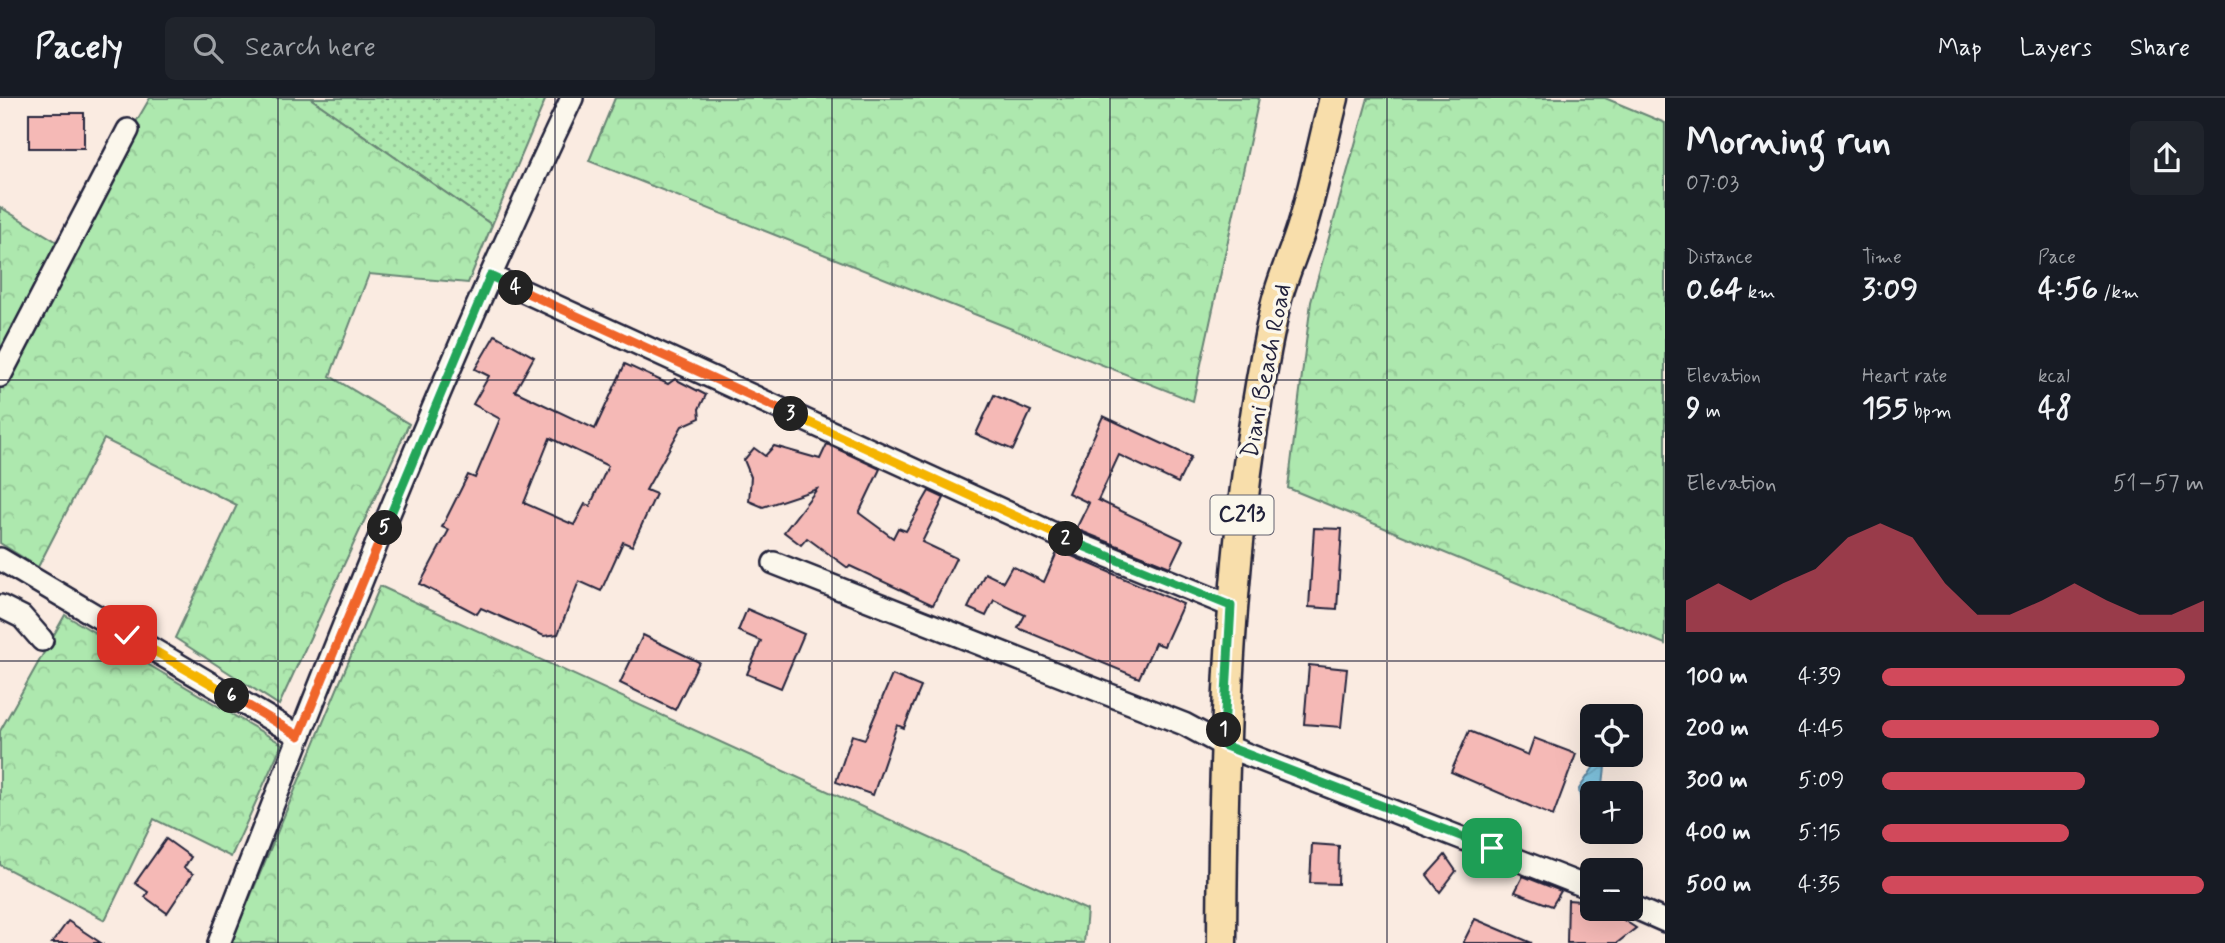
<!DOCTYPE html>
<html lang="en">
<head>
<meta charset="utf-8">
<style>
  body { margin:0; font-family:Mynerve,sans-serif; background:#20242c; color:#f1f3f6; height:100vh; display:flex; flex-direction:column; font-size:26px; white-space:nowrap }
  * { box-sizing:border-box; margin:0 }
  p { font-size:23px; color:#9ea1a6 }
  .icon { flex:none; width:38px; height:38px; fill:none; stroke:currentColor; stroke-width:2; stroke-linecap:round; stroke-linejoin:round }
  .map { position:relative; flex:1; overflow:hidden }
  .side { display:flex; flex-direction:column; background:#171b24; width:560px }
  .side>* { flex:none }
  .controls { position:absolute; left:1580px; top:606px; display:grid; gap:14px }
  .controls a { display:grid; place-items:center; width:63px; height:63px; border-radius:10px; background:#171b24; box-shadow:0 7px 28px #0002; font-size:35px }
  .pin { position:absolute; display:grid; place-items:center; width:60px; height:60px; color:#fff; margin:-30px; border-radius:14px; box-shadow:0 4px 10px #0006 }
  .km { position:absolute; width:35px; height:35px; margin:-18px; border-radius:50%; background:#222; color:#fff; font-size:19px; line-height:35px; text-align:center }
  .round { display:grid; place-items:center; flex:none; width:74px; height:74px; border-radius:10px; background:#20242c }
  .headline { display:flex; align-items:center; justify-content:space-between; height:119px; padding:0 21px }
  h1 { font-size:38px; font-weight:700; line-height:52px }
  .figures { display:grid; grid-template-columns:repeat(3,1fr); gap:10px; height:119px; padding:7px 21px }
  .figures div { display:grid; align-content:center }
  .figures b { font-size:30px; font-weight:700 }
  .figures small { font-size:19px; font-weight:400 }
  .figures p { font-size:19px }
  .chart { height:196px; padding:14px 21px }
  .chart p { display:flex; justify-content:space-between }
  .chart svg { width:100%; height:126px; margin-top:7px; fill:#d1495b; opacity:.7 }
  ul { padding:0 21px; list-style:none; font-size:23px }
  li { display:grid; grid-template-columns:112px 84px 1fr; align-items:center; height:52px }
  li i { height:18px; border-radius:9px; background:#d1495b }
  header { display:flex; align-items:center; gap:42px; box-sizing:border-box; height:98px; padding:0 35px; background:#171b24; border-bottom:2px solid #363941 }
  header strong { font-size:33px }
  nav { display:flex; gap:38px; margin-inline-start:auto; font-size:24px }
  .search { width:490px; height:63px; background:#20242c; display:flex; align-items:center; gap:18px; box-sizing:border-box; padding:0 24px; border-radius:10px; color:#9ea1a6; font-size:26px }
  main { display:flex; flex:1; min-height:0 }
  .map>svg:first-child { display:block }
  .grass { fill:url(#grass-dots); stroke:#688574; stroke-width:2 }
  .forest { fill:url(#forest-crowns); stroke:#688574; stroke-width:2 }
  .water { fill:url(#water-waves); stroke:#5a849f; stroke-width:2 }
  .building { fill:#f5b9b6; stroke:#22223b; stroke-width:2; fill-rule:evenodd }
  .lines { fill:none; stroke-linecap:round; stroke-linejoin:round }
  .minor-casing { stroke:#22223b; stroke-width:26 }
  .major-casing { stroke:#22223b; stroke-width:33 }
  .minor { stroke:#fbf7ec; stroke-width:21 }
  .major { stroke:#f8deab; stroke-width:28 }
  .split-1-casing { stroke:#fff; stroke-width:14 }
  .split-2-casing { stroke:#fff; stroke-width:14 }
  .split-3-casing { stroke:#fff; stroke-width:14 }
  .split-4-casing { stroke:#fff; stroke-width:14 }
  .split-5-casing { stroke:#fff; stroke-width:14 }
  .split-6-casing { stroke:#fff; stroke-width:14 }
  .split-7-casing { stroke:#fff; stroke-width:14 }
  .split-1 { stroke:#22a559; stroke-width:9 }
  .split-2 { stroke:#22a559; stroke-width:9 }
  .split-3 { stroke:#f5b400; stroke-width:9 }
  .split-4 { stroke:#f0652b; stroke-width:9 }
  .split-5 { stroke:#22a559; stroke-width:9 }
  .split-6 { stroke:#f0652b; stroke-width:9 }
  .split-7 { stroke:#f5b400; stroke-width:9 }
  .grid { fill:none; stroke:#22223b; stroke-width:2; stroke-opacity:0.55 }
  .labels { text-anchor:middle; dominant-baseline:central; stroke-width:7; stroke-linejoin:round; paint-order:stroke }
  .shield { fill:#fbf7ec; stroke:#636270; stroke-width:2 }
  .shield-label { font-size:23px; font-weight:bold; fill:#22223b }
  .street-label { font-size:24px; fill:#22223b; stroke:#fbf7ec }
</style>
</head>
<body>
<header>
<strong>Pacely</strong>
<div class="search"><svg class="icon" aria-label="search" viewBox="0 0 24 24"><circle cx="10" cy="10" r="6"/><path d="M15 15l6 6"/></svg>Search here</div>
<nav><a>Map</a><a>Layers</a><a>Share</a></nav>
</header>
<main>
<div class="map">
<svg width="1665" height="845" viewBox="0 0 1665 845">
  <defs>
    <pattern id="grass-dots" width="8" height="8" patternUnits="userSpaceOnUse" patternTransform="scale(1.75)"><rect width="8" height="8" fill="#ade8ae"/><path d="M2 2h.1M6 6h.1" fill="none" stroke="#95c797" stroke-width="1.8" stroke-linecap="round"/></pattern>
    <pattern id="forest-crowns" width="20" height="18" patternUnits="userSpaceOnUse" patternTransform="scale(1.75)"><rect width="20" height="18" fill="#ade8ae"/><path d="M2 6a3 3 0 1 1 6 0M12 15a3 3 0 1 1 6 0" fill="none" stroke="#95c797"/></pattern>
    <pattern id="water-waves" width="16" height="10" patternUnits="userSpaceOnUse" patternTransform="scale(1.75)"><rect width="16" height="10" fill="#80c5e1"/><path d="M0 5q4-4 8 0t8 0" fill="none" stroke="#6ea9c2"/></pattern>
  </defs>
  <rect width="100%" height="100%" fill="#faebe1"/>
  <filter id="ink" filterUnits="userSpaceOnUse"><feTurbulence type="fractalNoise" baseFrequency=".0143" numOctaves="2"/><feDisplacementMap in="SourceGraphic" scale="14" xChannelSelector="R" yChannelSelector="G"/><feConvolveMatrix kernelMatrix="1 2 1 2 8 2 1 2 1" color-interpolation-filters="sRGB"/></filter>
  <g filter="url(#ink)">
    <path class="grass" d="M310,0H546L492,127Z"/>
    <g class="forest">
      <path d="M150,0H310L492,127L468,185L369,176L330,278L409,326L279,607L175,540L237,407L104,341L38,469L0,445V109L64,148Z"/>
      <path d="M615,0H1259L1193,303L589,63Z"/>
      <path d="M1368,0H1605L1665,25V546L1288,390L1311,204Z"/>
      <path d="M380,488L1087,812L1084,845H231Z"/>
      <path d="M65,517L282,646L231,759L154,721L105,822L0,767V633Z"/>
    </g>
    <path class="water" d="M1597,664L1605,669L1602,695H1592V718L1581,709L1579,691Z"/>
    <g class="building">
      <rect x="29" y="15" width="55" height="35"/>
      <path d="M495,237L534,259L515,293L595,331L625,266L668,286L675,281L706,297L699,311L700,320L682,328L646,392L656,396L632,448L623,444L601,493L579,483L558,536L544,538L481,510L477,516L420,486L449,432L442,429L468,377L475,380L500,321L473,306L489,278L475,271ZM550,340L608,368L590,408L585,406L574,427L524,405Z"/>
      <path d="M994,297L1031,313L1013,352L976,336Z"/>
      <path d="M1103,318L1191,359L1178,385L1119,357L1098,402L1183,442L1170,469L1076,431L1089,405L1068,395Z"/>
      <path d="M827,346L880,371L859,415L893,440L898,430L906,433L929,393L944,400L922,444L956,460L933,507L850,468L848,470L807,440L801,447L784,434L817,391L763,409L749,403L751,379L744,362L754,350L765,358L774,348L820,361Z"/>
      <path d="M1314,430L1342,431L1337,511L1309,509Z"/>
      <path d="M1058,452L1183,506L1164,548L1155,545L1139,580L1018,530L1025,517L994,502L986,518L968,510L985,475L1003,484L1012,468L1044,484Z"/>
      <path d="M747,511L804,536L781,590L747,576L761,543L738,533Z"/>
      <path d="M643,537L699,564L675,612L620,585Z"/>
      <path d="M1309,567L1347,571L1341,629L1304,626Z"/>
      <path d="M892,577L921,589L904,630L897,627L873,697L836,684L852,637L865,641Z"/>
      <path d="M1469,633L1528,657L1534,640L1576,656L1553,718L1451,674Z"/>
      <path d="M166,741L191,759L184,770L193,776L167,815L145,799L148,794L135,785Z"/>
      <path d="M1312,746L1339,748L1338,786L1310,785Z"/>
      <path d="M1445,757L1456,773L1440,794L1427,777Z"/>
      <path d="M1523,778L1561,793L1552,808L1515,794Z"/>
      <path d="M1568,802L1592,804V810H1605L1636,830L1617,845H1567Z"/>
      <path d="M1475,821L1532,845H1463Z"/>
      <path d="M68,823L101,845H52Z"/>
    </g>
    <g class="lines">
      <g class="minor-casing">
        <g id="minor">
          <path d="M490,178L1061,439L1231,508"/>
          <path d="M0,278L128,32"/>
          <path d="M0,461L299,638"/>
          <path d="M774,465L1184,626L1223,647L1592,791"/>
          <path d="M0,508L22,519L42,542"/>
          <path d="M1631,808L1665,823"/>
          <path d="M219,845C329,561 441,275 572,0"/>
        </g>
      </g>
      <g class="major-casing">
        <path id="major" d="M1222,845C1223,630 1230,419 1275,209C1282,178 1297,149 1305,118C1316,79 1324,39 1334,0"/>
      </g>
      <use href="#minor" class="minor"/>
      <use href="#major" class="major"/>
    </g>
  </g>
  <g class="lines" filter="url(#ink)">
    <g class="split-1-casing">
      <path id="split-1" d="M1224,632L1223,647L1492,750"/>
    </g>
    <g class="split-2-casing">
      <path id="split-2" d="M1066,441L1231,508L1224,632"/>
    </g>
    <g class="split-3-casing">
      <path id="split-3" d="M791,316L1066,441"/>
    </g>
    <g class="split-4-casing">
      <path id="split-4" d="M516,190L791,316"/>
    </g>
    <g class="split-5-casing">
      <path id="split-5" d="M385,430L490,178L516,190"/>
    </g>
    <g class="split-6-casing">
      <path id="split-6" d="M232,598L299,638L385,430"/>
    </g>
    <g class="split-7-casing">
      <path id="split-7" d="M127,537L232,598"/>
    </g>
    <use href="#split-1" class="split-1"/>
    <use href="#split-2" class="split-2"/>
    <use href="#split-3" class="split-3"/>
    <use href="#split-4" class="split-4"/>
    <use href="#split-5" class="split-5"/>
    <use href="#split-6" class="split-6"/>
    <use href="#split-7" class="split-7"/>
  </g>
  <path class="grid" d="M278,0V845M555,0V845M832,0V845M1110,0V845M1387,0V845M0,282H1665M0,563H1665"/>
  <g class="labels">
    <rect class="shield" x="1210.5" y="397.5" width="63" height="39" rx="5"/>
    <g class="shield-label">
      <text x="1242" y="417">C213</text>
    </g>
    <g class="street-label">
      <text transform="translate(1267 273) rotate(-79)">Diani Beach Road</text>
    </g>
  </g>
</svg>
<div class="controls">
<a><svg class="icon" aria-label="locate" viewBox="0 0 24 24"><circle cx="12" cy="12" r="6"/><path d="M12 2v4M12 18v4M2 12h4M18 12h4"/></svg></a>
<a>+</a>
<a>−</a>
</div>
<div class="pin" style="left:1492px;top:750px;background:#1e9e55"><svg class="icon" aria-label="arrive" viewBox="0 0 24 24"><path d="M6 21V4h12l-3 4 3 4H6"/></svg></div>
<div class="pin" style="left:127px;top:537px;background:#d93025"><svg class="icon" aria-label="check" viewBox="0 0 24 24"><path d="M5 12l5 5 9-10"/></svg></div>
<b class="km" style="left:1224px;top:632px">1</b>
<b class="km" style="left:1066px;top:441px">2</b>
<b class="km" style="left:791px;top:316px">3</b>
<b class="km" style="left:516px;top:190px">4</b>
<b class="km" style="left:385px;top:430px">5</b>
<b class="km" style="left:232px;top:598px">6</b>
</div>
<section class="side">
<div class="headline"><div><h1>Morning run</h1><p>07:03</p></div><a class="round"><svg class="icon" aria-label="share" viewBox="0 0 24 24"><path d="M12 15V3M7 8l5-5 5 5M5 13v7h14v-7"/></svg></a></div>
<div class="figures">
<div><p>Distance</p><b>0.64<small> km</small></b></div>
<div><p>Time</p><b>3:09</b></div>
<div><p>Pace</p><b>4:56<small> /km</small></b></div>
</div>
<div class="figures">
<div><p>Elevation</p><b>9<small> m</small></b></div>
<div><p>Heart rate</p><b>155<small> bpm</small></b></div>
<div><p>kcal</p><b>48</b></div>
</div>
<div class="chart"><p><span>Elevation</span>51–57 m</p>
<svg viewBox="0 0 160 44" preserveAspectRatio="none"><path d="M0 44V33L10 27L20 33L30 27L40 22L50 11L60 6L70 11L80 27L90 38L100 38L110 33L120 27L130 33L140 38L150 38L160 33V44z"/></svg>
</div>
<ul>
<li><b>100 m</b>4:39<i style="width:94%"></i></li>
<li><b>200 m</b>4:45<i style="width:86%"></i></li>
<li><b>300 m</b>5:09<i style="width:63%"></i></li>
<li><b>400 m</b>5:15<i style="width:58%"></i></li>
<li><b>500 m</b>4:35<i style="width:100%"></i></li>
</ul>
</section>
</main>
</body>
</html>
